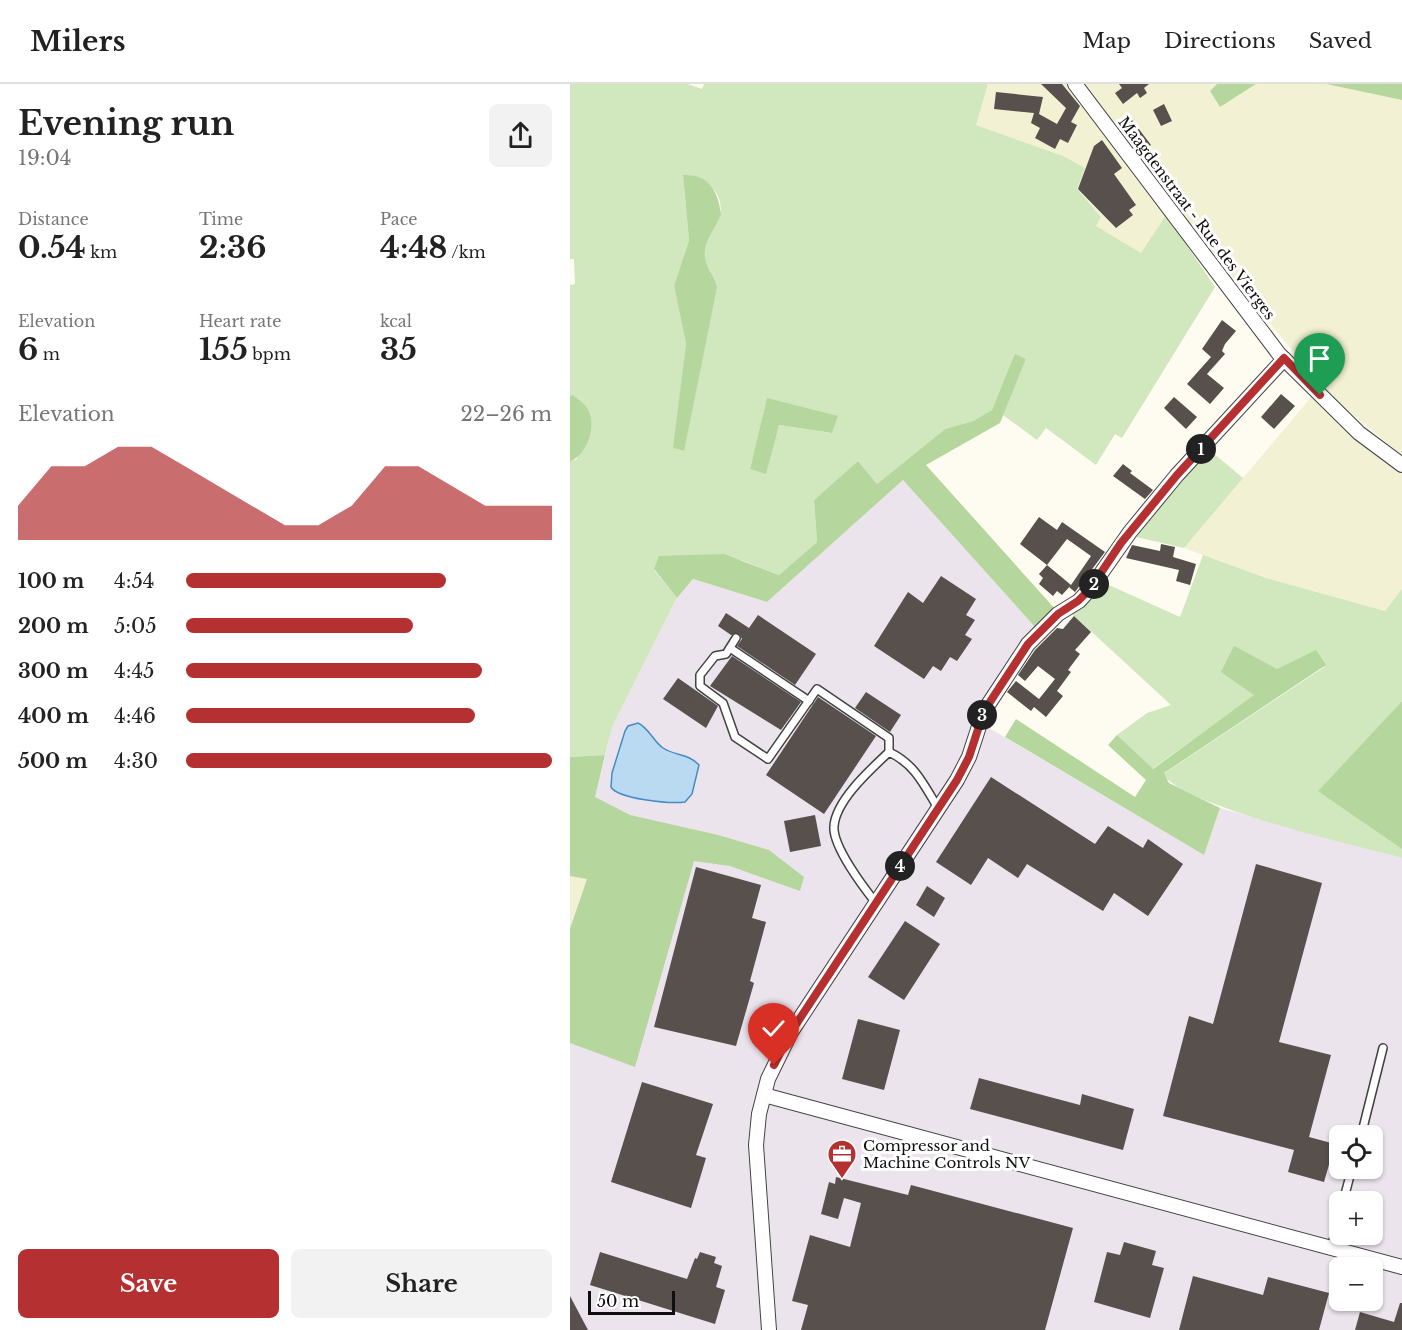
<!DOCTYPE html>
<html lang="en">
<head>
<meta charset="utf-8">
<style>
  body { margin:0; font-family:"Libre Baskerville",serif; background:#f2f2f2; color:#222; height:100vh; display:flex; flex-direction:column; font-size:22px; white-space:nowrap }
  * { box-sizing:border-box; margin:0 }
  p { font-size:20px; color:#767676 }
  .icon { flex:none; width:33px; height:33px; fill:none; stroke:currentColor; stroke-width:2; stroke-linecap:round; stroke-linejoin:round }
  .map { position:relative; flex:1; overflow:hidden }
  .panel { display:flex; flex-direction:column; background:#fff; width:570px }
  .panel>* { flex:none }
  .buttons { position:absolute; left:759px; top:1041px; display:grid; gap:12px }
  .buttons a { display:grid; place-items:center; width:54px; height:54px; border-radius:9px; background:#fff; box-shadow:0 2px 4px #0004; font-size:30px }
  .scale { position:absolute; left:18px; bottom:15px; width:87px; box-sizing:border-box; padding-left:6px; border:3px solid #0f0f0f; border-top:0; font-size:16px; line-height:21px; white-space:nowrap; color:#0f0f0f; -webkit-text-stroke:4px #fff; paint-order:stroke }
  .pin { position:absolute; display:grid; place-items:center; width:51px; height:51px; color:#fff; margin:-62px -26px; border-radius:50% 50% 50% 0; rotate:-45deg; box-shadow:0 0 6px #0007 }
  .pin .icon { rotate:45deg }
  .km { position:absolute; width:30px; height:30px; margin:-15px; border-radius:50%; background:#222; color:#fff; font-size:16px; line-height:30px; text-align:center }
  .round { display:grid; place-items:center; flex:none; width:63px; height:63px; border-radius:9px; background:#f2f2f2 }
  .head { display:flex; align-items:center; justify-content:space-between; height:102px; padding:0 18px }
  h1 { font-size:33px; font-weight:700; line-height:45px }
  .metrics { display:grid; grid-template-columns:repeat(3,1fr); gap:9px; height:102px; padding:6px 18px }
  .metrics div { display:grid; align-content:center }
  .metrics b { font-size:30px; font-weight:700 }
  .metrics small { font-size:16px; font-weight:400 }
  .metrics p { font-size:16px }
  .chart { height:168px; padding:12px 18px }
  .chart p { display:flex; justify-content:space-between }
  .chart svg { width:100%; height:108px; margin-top:6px; fill:#b53031; opacity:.7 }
  .cta { display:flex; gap:12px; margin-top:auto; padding:12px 18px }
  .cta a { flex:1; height:69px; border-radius:9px; background:#b53031; color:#fff; font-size:24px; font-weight:700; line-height:69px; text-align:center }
  .cta a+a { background:#f2f2f2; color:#222 }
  ul { padding:0 18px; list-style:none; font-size:20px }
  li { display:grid; grid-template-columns:96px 72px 1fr; align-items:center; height:45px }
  li i { height:15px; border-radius:8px; background:#b53031 }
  header { display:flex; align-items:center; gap:36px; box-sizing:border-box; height:84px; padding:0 30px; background:#fff; border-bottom:2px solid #e0e0e0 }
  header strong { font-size:28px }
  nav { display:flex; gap:33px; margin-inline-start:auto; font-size:21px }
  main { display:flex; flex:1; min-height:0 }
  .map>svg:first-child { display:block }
  .industrial { fill:#ece4ed; fill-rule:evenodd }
  .farmland { fill:#f3f1d3 }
  .green { fill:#d1e7bd; fill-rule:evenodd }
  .forest { fill:#b5d69d }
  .water { fill:#badaf2; stroke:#468cc4; stroke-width:1.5 }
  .building { fill:#57504c; fill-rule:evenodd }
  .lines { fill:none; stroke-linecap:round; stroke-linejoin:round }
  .service-casing { stroke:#424242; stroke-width:10 }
  .minor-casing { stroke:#424242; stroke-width:16 }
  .service { stroke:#fff; stroke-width:7 }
  .minor { stroke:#fff; stroke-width:14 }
  .route-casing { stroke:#fff; stroke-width:12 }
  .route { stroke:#b53031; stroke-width:8 }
  .labels { text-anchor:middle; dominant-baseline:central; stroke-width:6; stroke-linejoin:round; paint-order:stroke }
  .street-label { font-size:15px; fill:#0f0f0f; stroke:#fff }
  .poi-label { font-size:15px; fill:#0f0f0f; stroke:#fff; text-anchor:start }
</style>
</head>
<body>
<header>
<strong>Milers</strong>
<nav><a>Map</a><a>Directions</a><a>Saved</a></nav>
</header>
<main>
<section class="panel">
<div class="head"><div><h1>Evening run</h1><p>19:04</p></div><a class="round"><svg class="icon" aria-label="share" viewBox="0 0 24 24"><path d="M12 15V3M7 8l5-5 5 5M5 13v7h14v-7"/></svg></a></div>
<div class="metrics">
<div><p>Distance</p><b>0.54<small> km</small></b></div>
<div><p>Time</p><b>2:36</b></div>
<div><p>Pace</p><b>4:48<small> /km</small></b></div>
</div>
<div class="metrics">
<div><p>Elevation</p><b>6<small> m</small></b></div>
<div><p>Heart rate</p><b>155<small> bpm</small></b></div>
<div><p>kcal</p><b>35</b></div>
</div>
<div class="chart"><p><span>Elevation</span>22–26 m</p>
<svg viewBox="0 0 160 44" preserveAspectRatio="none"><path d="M0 44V30L10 14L20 14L30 6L40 6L50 14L60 22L70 30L80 38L90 38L100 30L110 14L120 14L130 22L140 30L150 30L160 30V44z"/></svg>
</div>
<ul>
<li><b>100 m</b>4:54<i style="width:71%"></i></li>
<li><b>200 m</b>5:05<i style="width:62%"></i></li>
<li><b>300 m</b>4:45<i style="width:81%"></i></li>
<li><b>400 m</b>4:46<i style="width:79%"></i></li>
<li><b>500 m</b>4:30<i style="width:100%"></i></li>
</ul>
<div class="cta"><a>Save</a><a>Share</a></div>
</section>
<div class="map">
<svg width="832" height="1246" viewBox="0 0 832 1246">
  <rect width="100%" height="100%" fill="#fefcf1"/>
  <path class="industrial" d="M333,396L465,543L454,554L405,632L414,641L634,771L650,724L832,774V1246H0V841L18,794L25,712L43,641L107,514L123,495L197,518ZM770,1052H802V1084H770ZM770,1118H802V1150H770ZM770,1184H802V1216H770Z"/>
  <g class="farmland">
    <path d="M418,0H496L522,31L596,131L571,170L526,142L531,133L507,105L514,85L493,72L406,41Z"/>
    <path d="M512,0H647L640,7L650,23L686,0H756L832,16V372L765,315L716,259L575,84Z"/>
    <path d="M742,312L808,371L832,388V505L815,527L696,494L614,464Z"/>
    <path d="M0,792L18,794L0,841Z"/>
  </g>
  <g class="green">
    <path d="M0,0H118L132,5L134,0H418L406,41L493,72L515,84L507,105L531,133L526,142L571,169L596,131L645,203L552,354L545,350L526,381L476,344L467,356L433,331L456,275L446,271L422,326L403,337L375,345L307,400L288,377L244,416L247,458L209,491L171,476L84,486L107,514L43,641L35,671L0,673V378L7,375L3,311L0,312V201L5,200L4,175H0ZM113,91C132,90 155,108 150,130C147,144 134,154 134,169C134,183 146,191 147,204L113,367L104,364L116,260L104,202L119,156ZM197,315L261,349L209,341L195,389L180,385Z"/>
    <path d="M637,364L673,394L614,464L562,452Z"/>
    <path d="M633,471L696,494L815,527L832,505V617L749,706L832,765V774C788,762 612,722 593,690L756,582L685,611L582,685L547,651L577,629L601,621L499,527L530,497L610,533Z"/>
  </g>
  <g class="forest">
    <path d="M647,0H686L650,23L640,7Z"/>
    <path d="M756,0H832V16Z"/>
    <path d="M113,91C138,90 148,106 151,130C145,147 130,159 136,178C139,188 146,194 147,204L114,367L103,364L116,260L104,202L119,156Z"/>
    <path d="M445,270L456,275L430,339L356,381L486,526L465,543L333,396L197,518L123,495L107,514L84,485L89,472L154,470L209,491L247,458L244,416L288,377L307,400L375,345L403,337L422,326Z"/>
    <path d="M3,311C7,315 14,319 17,324C28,342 17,370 0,378V312Z"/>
    <path d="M197,314L268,332L262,349L209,341L196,390L180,385Z"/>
    <path d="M664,562L707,585L746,566L756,581L594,689L599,699L650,724L634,771L435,653L446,635L565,713L576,696L538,661L547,651L583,685L684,611L651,588Z"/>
    <path d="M832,617V765L748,707Z"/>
    <path d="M35,671L25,713L60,731L148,751L199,766L234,793L230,807L160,782L124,777L65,983L0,959V845L17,795L0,792V673Z"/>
  </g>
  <path class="water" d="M68,639C79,644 83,657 93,664C105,672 118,669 129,681L122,710L115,718C100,720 48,715 41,703L42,689L55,647L58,642Z"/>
  <g class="building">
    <path d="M471,0H492L510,22L501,38L507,41L498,59L490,55L485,65L465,54L470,44L461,39L464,29L424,25L426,8L473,13L469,30L487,40L496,24Z"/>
    <path d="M549,0H579L574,4L577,9L570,14L567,9L553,20L545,9L552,4Z"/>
    <path d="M594,20L602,37L591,42L583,26Z"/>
    <path d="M562,36L581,61L572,68L552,41Z"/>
    <path d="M532,56L552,84L544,90L566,121L559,126L563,131L546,144L508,105L524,62Z"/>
    <path d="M652,236L666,247L655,260L652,267L655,270L637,290L654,304L640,320L617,300L641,273L632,265Z"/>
    <path d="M711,310L725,322L704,345L691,333Z"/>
    <path d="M604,313L627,333L616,345L594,324Z"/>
    <path d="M553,380L562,387L560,389L583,406L575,415L543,392Z"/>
    <path d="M469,433L487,446L492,438L535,468L505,508L499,503L501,501L492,511L487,507L483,512L469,500L473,494L469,490L477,481L450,460ZM497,455L521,472L501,501L477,481Z"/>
    <path d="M591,460L605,463L603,473L626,480L620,501L606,497L609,486L556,474L562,461L590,467Z"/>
    <path d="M371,492L406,515L396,531L405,536L395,551L402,555L387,577L380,573L371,587L363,582L354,595L304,562L338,508L353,519Z"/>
    <path d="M156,529L179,544L188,531L246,570L225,601L167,562L172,555L169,550L161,551L148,542Z"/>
    <path d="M504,532L521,548L505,566L510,570L498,586L501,588L487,607L493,612L476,633L464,623L461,627L437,608L446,597L469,615L485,595L468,582L455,597L448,591L465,566L487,544L493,545Z"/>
    <path d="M162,572L231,618L211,646L140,602Z"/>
    <path d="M108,594L148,622L136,644L93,615Z"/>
    <path d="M296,608L331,631L320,648L285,624Z"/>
    <path d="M248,613L306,652L254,730L196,691Z"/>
    <path d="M421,693L525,760L538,742L573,764L578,755L613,780L578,832L544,809L533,827L457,780L448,794L418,774L401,801L366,778Z"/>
    <path d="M245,731L251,762L220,768L214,737Z"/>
    <path d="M686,780L752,799L709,958L761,971L739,1053L765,1060L754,1098L718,1088L724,1066L593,1032L619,932L643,940Z"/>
    <path d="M126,783L191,801L182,834L196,838L180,897L184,899L166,962L84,943Z"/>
    <path d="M357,802L375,814L364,833L346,821Z"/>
    <path d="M335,837L370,860L334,916L298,893Z"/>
    <path d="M288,935L330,946L314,1006L272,995Z"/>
    <path d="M409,994L510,1021L512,1010L564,1025L553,1066L400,1025Z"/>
    <path d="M72,998L143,1020L126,1071L136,1074L121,1124L41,1098Z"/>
    <path d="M266,1093L338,1111L341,1101L503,1144L475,1246H231L238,1221L222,1217L240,1151L280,1163L291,1119L274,1114L268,1135L251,1130L259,1098L265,1100Z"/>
    <path d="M554,1158L586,1167L582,1181L594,1184L580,1234L524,1218L537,1168L550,1171Z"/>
    <path d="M30,1168L117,1195L125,1174L127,1175L130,1168L146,1173L144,1179L152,1182L146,1203L155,1206L145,1240L20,1201Z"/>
    <path d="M623,1192L693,1211L698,1193L759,1209L749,1246H609Z"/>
    <path d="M0,1212L18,1246H0Z"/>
    <path d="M830,1219H832V1246H785L790,1228L824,1238Z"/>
  </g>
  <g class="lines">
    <g class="service-casing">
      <g id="service">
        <path d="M166,554L156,570L145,572L130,591V602L153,619L165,653L198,675L247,605L319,654V668"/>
        <path d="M160,564L239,617"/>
        <path d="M306,819C294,804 262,762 264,742C266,716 301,685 319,668C345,680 354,701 368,724"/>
        <path d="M791,1052L813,964"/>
        <path d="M773,1118L782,1084"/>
        <path d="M761,1164L770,1133"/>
      </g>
    </g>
    <g class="minor-casing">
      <g id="minor">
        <path d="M505,0L709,270L789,349L832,381"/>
        <path d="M194,1011L832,1183"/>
        <path d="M199,1246L186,1061L189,1030L198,995L221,948L387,696L399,673L414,627L458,560L488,530L509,517L520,505L560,448L607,391L714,275"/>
      </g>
    </g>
    <use href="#service" class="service"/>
    <use href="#minor" class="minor"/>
  </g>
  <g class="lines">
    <g class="route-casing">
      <path id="route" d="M204,981L221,948L387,696L399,673L414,627L458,560L488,530L508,517L520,505L551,459L607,391L714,274L750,311"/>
    </g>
    <use href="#route" class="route"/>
  </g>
  <defs>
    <g id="office-pin" transform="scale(1.5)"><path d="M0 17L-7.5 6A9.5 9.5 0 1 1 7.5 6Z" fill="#b53031" stroke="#fff"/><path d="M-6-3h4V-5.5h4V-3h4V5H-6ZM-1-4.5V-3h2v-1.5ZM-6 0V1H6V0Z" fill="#fff"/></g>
  </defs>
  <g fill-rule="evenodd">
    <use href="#office-pin" x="272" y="1070"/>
  </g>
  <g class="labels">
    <g class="street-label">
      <text transform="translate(627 134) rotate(53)">Maagdenstraat - Rue des Vierges</text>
    </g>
    <g class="poi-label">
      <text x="293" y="1061">Compressor and<tspan x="293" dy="17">Machine Controls NV</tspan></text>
    </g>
  </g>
</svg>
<div class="buttons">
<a><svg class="icon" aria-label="locate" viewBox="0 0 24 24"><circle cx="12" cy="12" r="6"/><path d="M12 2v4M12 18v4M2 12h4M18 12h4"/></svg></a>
<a>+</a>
<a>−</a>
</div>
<div class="scale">50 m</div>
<div class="pin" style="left:750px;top:311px;background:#1e9e55"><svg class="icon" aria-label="arrive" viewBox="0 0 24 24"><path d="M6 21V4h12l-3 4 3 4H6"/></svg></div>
<div class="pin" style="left:204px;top:981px;background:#d93025"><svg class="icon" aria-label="check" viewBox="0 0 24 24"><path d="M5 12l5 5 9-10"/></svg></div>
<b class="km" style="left:631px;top:365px">1</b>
<b class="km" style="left:524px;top:500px">2</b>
<b class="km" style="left:412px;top:631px">3</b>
<b class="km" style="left:330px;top:782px">4</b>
</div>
</main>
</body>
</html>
